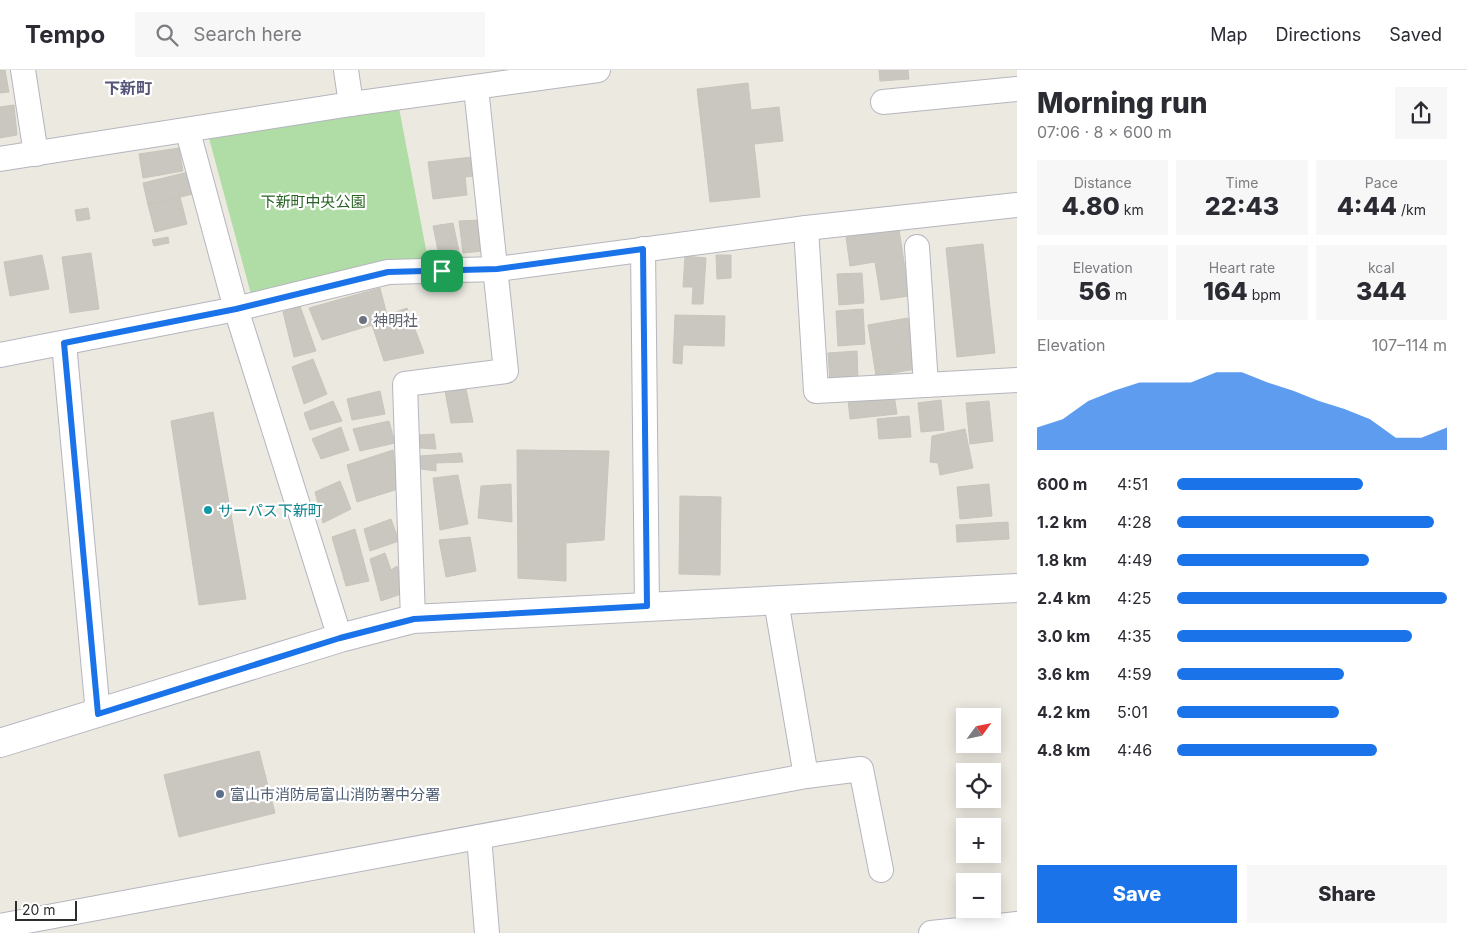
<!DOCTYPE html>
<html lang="en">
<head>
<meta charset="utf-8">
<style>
  body { margin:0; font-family:Inter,"Noto Sans JP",sans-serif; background:#f7f7f7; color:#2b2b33; height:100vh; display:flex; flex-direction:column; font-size:19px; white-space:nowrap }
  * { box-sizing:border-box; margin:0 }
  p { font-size:16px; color:#7c7c81 }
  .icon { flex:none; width:28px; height:28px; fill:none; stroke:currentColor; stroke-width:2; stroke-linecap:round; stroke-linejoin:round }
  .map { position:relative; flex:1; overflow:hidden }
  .details { display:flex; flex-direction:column; background:#fff; width:450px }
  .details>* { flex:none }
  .needle { width:32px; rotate:57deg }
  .tools { position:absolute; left:956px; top:638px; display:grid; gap:10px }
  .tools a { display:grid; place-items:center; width:45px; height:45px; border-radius:0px; background:#fff; box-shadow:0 2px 12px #0003; font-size:25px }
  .scale { position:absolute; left:15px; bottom:12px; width:62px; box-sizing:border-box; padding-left:5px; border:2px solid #2d2d2d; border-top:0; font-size:14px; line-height:18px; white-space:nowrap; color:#2d2d2d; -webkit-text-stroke:4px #fff; paint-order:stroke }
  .pin { position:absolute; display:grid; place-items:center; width:42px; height:42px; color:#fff; margin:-21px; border-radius:10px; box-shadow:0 2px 8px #0006 }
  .round { display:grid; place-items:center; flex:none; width:52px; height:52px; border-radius:0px; background:#f7f7f7 }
  .head { display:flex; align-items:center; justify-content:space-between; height:85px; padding:0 20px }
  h1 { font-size:28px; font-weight:800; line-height:38px }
  .figures { display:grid; grid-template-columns:repeat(3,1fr); gap:8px; height:85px; padding:5px 20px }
  .figures div { display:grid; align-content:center; border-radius:0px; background:#f7f7f7; text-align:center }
  .figures b { font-size:25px; font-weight:800 }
  .figures small { font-size:14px; font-weight:400 }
  .figures p { font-size:14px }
  .chart { height:140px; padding:10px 20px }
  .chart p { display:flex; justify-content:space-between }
  .chart svg { width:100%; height:90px; margin-top:5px; fill:#1a73e8; opacity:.7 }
  .primary-button { display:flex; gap:10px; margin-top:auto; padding:10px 20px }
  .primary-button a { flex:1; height:58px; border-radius:0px; background:#1a73e8; color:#fff; font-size:20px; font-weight:800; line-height:58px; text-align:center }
  .primary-button a+a { background:#f7f7f7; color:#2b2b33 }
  ul { padding:0 20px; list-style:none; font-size:16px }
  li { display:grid; grid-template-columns:80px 60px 1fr; align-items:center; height:38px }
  li i { height:12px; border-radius:6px; background:#1a73e8 }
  header { display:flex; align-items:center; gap:30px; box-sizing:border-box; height:70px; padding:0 25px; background:#fff; border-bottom:1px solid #e1e1e2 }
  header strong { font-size:24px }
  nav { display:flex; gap:28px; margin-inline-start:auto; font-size:18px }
  .search { width:350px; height:45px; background:#f7f7f7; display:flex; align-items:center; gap:12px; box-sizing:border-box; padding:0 18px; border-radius:0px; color:#7c7c81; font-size:19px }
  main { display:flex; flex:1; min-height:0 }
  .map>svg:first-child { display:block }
  .green { fill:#b0dca5 }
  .building { fill:#c9c7bf; stroke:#c8c5bb }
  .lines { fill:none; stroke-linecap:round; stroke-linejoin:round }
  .minor-casing { stroke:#b5b5bf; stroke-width:26 }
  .tertiary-casing { stroke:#b5b5bf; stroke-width:30 }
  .minor { stroke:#fff; stroke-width:24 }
  .tertiary { stroke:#fff; stroke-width:28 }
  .route-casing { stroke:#fff; stroke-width:10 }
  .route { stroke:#1a73e8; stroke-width:6 }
  .worship-dot { fill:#6b7280; stroke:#fff; stroke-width:2 }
  .culture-dot { fill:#0f9aa8; stroke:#fff; stroke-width:2 }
  .service-dot { fill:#5c6f8a; stroke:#fff; stroke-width:2 }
  .labels { text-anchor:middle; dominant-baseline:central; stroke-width:4.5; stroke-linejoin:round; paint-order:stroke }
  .park-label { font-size:15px; fill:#296225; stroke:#fff }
  .worship-label { font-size:15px; fill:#5b616d; stroke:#fff; text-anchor:start }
  .culture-label { font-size:15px; fill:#0d838f; stroke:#fff; text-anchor:start }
  .service-label { font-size:15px; fill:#4e5e75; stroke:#fff; text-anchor:start }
  .neighbourhood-label { font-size:16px; font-weight:bold; fill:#535478; stroke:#fff }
</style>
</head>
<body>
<header>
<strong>Tempo</strong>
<div class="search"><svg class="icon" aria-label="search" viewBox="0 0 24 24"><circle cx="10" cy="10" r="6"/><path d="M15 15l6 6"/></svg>Search here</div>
<nav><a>Map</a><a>Directions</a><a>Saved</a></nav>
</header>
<main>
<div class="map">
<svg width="1017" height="863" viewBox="0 0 1017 863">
  <rect width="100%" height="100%" fill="#ece9e1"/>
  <path class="green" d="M399,38L429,195L252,228L209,68Z"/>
  <g class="building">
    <path d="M0,0H5L9,22L0,23Z"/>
    <path d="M879,0H908L909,9L880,11Z"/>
    <path d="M748,13L751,40L779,37L783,71L754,74L760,127L710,132L697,19Z"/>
    <path d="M14,35L17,65L0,68V37Z"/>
    <path d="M179,78L183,101L143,108L139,84Z"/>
    <path d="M472,87L474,106L465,107L467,125L433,129L428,92Z"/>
    <path d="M188,102L193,124L148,135L143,113Z"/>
    <path d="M180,127L187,154L155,162L148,135Z"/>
    <path d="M88,138L90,149L77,151L75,140Z"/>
    <path d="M481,150L483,181L463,183L459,151Z"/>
    <path d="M453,153L460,186L440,190L433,156Z"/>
    <path d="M899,159L909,226L881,230L875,192L850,196L846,167Z"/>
    <path d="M168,167L169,173L154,176L152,170Z"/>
    <path d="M983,174L995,283L957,287L946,178Z"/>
    <path d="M91,183L99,239L70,243L62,187Z"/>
    <path d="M42,185L49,219L10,226L4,192Z"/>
    <path d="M716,185H731V208L717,209Z"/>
    <path d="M685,186L706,188L703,234H692L693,217H683Z"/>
    <path d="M862,203L864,233L839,235L837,204Z"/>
    <path d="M380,218L387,245L407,238L424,283L384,291L372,255L322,270L309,238Z"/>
    <path d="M300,236L316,281L294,287L283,242Z"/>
    <path d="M863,239L865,274L838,276L836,241Z"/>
    <path d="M675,245L725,246L724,276L683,275L682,294L673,293Z"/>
    <path d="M908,248L916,299L876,306L868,255Z"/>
    <path d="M857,281L858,310L830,312L828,283Z"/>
    <path d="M313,289L327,324L304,334L292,297Z"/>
    <path d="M466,319L473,352L451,353L445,321Z"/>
    <path d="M380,321L385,344L352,350L347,329Z"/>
    <path d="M894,325L897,344L850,349L848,330Z"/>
    <path d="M941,330L944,360L921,362L918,333Z"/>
    <path d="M333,331L342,351L310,360L304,343Z"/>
    <path d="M989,331L993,371L970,374L966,333Z"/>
    <path d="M213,342L246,529L199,535L171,351Z"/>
    <path d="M909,346L911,367L879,369L877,349Z"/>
    <path d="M389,351L395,373L360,381L353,359Z"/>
    <path d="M341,357L349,380L321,389L312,369Z"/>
    <path d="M965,359L973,398L940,405L938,393L930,392L932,366Z"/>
    <path d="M434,364L436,379L420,378L419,365Z"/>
    <path d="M393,380L398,419L357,432L347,395Z"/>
    <path d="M517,380L609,381L604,470L566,473V511L518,508Z"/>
    <path d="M461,383L463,392L436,393V401L421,399L419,386Z"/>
    <path d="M458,405L468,454L440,460L433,408Z"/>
    <path d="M340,411L351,439L323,453L315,422Z"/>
    <path d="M511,414L512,452L478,448L481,416Z"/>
    <path d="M989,414L992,446L960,449L957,417Z"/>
    <path d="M680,426L721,427L720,505L679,504Z"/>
    <path d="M391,449L399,471L370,481L364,459Z"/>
    <path d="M1008,452L1009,469L957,472L956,455Z"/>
    <path d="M355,459L369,511L346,516L332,467Z"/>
    <path d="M470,467L476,501L446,507L439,470Z"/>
    <path d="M385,483L391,500L397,496L404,523L381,531L370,489Z"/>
    <path d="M259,681L275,743L179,767L164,705Z"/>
  </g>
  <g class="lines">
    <g class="minor-casing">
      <g id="minor">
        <path d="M23,0L36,84"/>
        <path d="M346,0L351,34"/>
        <path d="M883,32L1017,19"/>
        <path d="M188,62L236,239L340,568"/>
        <path d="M0,89L351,34L598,0"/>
        <path d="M806,158L816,321L1017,310"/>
        <path d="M917,177L926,315"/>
        <path d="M643,179L647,536"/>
        <path d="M64,273L98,644"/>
        <path d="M0,285L236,239L388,202L497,199L806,158L1017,135"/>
        <path d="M413,549L405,314L506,301L476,18"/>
        <path d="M806,706L861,699L881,800"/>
        <path d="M479,767L487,863"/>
        <path d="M0,856L806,706L776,531"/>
        <path d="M931,863L1017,854"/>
      </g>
    </g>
    <g class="tertiary-casing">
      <path id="tertiary" d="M0,673L340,568L413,549L1017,518"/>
    </g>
    <use href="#minor" class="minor"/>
    <use href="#tertiary" class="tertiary"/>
  </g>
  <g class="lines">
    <g class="route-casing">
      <path id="route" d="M643,179L647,536L414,549L340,568L98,644L64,273L236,239L388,202L497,199Z"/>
    </g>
    <use href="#route" class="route"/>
  </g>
  <circle class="worship-dot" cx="363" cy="250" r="5"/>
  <circle class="culture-dot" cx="208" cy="440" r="5"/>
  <circle class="service-dot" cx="220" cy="724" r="5"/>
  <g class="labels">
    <g class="park-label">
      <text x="313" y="131">下新町中央公園</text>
    </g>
    <g class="worship-label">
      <text x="373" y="250">神明社</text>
    </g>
    <g class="culture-label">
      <text x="218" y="440">サーパス下新町</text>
    </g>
    <g class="service-label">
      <text x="230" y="724">富山市消防局富山消防署中分署</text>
    </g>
    <g class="neighbourhood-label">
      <text x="128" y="18">下新町</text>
    </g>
  </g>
</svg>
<div class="tools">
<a><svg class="needle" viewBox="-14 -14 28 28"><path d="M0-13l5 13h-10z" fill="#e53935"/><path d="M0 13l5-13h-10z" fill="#7c7c81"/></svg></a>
<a><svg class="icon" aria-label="locate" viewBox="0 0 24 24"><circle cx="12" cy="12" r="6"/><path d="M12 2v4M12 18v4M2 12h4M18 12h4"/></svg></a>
<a>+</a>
<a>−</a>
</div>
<div class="scale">20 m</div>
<div class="pin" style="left:442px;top:201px;background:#1e9e55"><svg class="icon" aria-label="arrive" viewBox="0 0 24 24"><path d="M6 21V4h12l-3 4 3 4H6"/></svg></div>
</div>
<section class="details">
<div class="head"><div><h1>Morning run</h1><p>07:06 · 8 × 600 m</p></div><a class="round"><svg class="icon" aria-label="share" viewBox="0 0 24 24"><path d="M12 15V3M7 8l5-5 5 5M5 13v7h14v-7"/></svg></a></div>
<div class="figures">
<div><p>Distance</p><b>4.80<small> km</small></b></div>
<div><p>Time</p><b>22:43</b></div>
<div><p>Pace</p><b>4:44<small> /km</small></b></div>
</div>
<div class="figures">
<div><p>Elevation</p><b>56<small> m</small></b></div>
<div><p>Heart rate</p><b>164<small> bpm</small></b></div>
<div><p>kcal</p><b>344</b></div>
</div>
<div class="chart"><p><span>Elevation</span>107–114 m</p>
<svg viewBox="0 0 160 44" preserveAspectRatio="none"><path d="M0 44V33L10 29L20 20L30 15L40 11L50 11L60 11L70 6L80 6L90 11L100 15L110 20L120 24L130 29L140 38L150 38L160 33V44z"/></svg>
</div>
<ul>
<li><b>600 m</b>4:51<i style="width:69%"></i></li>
<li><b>1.2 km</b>4:28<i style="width:95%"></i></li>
<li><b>1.8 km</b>4:49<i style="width:71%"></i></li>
<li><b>2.4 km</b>4:25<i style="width:100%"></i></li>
<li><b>3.0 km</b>4:35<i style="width:87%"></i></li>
<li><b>3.6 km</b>4:59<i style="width:62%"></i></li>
<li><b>4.2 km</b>5:01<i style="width:60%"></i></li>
<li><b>4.8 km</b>4:46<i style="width:74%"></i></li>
</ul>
<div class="primary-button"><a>Save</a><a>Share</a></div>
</section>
</main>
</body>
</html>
